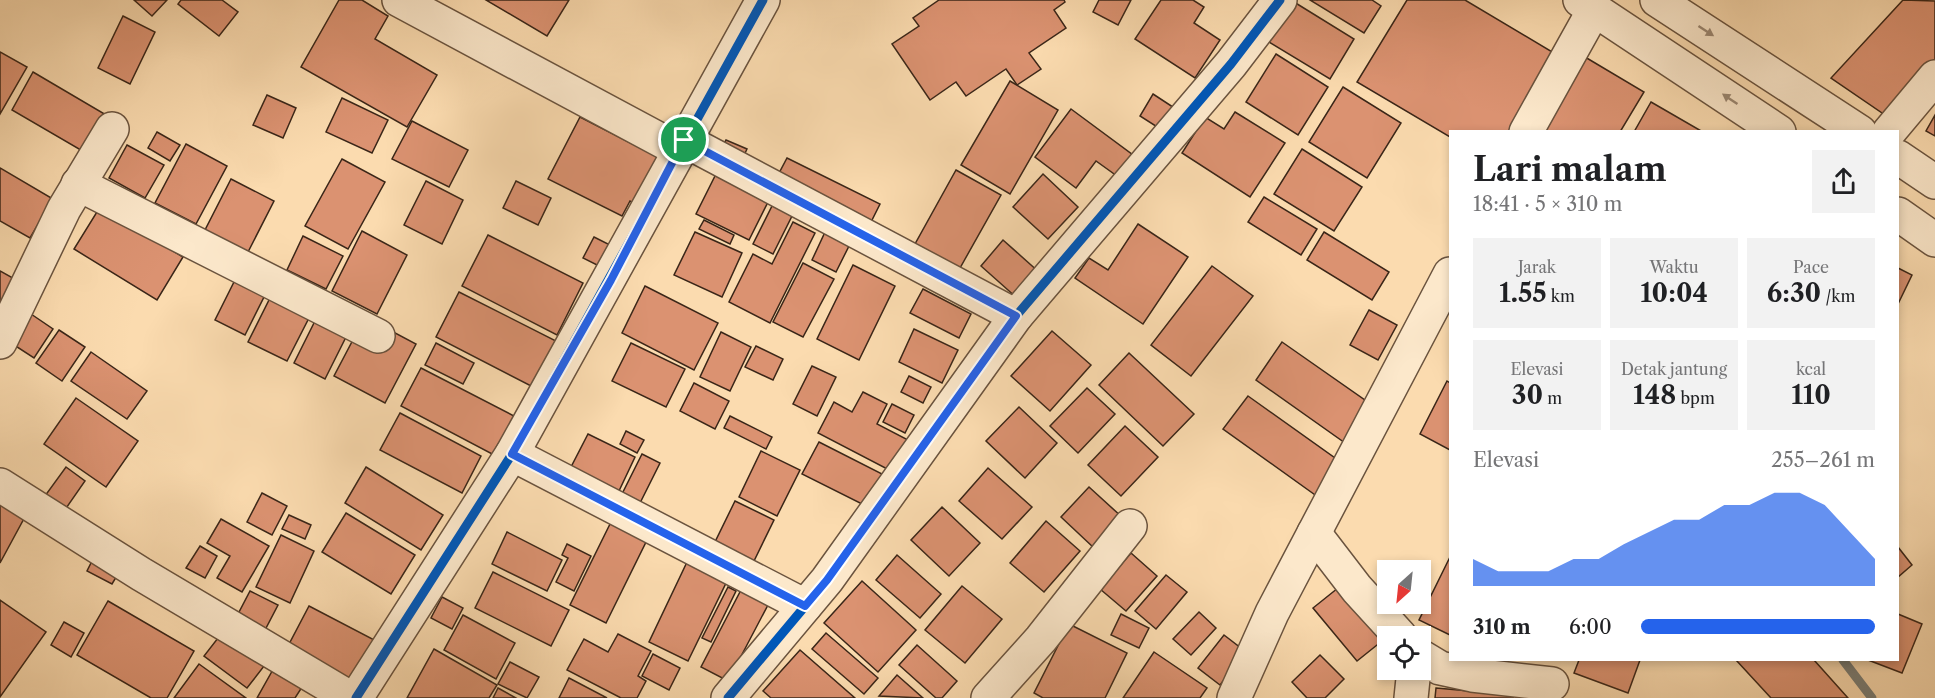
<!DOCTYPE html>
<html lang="id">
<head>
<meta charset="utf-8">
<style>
  body { margin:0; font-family:"Libre Caslon Text",serif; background:#f2f2f2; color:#202124; height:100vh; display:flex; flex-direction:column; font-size:22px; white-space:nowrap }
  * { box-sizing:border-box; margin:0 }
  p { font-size:20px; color:#757577 }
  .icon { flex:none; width:33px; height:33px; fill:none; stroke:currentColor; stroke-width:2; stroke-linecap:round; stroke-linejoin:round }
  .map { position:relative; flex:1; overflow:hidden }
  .details { position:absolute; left:1449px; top:130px; width:450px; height:531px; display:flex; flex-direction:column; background:#fff; border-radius:0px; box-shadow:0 3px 9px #0003 }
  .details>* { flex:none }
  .needle { width:39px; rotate:207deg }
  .controls { position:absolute; left:1377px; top:560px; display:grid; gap:12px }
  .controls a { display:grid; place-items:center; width:54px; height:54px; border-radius:0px; background:#fff; box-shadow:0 3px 9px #0003; font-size:30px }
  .pin { position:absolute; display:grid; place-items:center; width:51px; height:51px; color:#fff; margin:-26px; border:3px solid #fff; border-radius:50%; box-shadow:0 2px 6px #0007 }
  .round { display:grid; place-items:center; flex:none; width:63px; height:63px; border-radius:0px; background:#f2f2f2 }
  .summary { display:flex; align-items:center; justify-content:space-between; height:102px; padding:0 24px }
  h1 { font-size:33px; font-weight:700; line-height:45px }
  .figures { display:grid; grid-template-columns:repeat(3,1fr); gap:9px; height:102px; padding:6px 24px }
  .figures div { display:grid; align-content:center; border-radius:0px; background:#f2f2f2; text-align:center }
  .figures b { font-size:26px; font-weight:700 }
  .figures small { font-size:16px; font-weight:400 }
  .figures p { font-size:16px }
  .chart { height:168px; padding:12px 24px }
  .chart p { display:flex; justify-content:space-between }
  .chart svg { width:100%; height:108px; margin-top:6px; fill:#2563eb; opacity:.7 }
  ul { padding:0 24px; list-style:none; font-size:20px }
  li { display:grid; grid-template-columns:96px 72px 1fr; align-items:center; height:45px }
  li i { height:15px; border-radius:8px; background:#2563eb }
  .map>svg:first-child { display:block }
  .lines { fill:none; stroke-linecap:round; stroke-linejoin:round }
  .stream { stroke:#797e77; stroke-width:9 }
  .building { fill:#db9271; stroke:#3a2618; stroke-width:1.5 }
  .minor-casing { stroke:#6a533e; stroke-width:36 }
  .tertiary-casing { stroke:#6a533e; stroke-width:36 }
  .minor { stroke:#fce8cb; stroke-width:33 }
  .tertiary { stroke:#fce8cb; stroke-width:33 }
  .cycleway-casing { stroke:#fce8cb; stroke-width:13 }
  .cycleway { stroke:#0057b8; stroke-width:9 }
  .oneway { fill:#9b8772 }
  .route-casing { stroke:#fff; stroke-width:12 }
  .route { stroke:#2563eb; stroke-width:8 }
</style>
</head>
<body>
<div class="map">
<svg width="1935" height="698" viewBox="0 0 1935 698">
  <rect width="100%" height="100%" fill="#fbdbaf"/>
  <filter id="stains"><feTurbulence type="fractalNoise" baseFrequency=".00333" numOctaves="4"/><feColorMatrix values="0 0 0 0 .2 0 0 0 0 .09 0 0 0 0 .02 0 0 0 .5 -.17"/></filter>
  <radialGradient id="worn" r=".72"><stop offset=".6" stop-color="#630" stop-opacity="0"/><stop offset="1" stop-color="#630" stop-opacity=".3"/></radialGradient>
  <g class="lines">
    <path class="stream" d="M1843,660L1872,698"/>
  </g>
  <g class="building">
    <path d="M134,0H167L152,16Z"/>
    <path d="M181,0H222L238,12L219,36L178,4Z"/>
    <path d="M339,0H362L388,16L375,39L437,75L407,127L301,67Z"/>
    <path d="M486,0H569L547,36Z"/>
    <path d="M939,0H1064L1065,2L1054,10L1066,28L1029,53L1041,69L1017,85L1006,69L966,96L956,82L930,100L892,44L919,26L913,18Z"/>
    <path d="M1099,0H1131L1118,25L1093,12Z"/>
    <path d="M1161,0H1193L1204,7L1194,23L1220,40L1195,78L1135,39Z"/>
    <path d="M1310,0H1372L1381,6L1364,33Z"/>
    <path d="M1407,0H1465L1564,59L1521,132H1450V137L1357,82Z"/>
    <path d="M1903,0L1935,1V62L1888,117L1831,78Z"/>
    <path d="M1294,2L1354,39L1330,79L1269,42Z"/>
    <path d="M123,16L155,32L130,84L98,68Z"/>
    <path d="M0,52L27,67L0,114Z"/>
    <path d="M1276,54L1328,87L1298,135L1246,102Z"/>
    <path d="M1585,57L1644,92L1620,132H1540Z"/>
    <path d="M33,72L113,119L91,156L12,110Z"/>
    <path d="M1010,81L1058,110L1010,194L961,165Z"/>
    <path d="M1343,87L1401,123L1367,178L1309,142Z"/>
    <path d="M1153,94L1179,111L1165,132L1140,116Z"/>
    <path d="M267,95L296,108L283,138L253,125Z"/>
    <path d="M342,98L388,120L372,153L326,132Z"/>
    <path d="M1651,102L1703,132H1634Z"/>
    <path d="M1071,109L1133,155L1117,176L1096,161L1076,188L1035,157Z"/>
    <path d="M1235,112L1285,143L1250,197L1182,153L1205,117L1224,129Z"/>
    <path d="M1935,115V136L1926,131Z"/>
    <path d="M580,117L666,161L642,208L630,201L622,216L548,179Z"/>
    <path d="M412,121L468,150L449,187L392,159Z"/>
    <path d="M157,132L180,145L170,161L148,148Z"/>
    <path d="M726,140L747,149L740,164L719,154Z"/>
    <path d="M186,144L227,166L196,224L155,203Z"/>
    <path d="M127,145L164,165L145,198L109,178Z"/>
    <path d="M1302,149L1362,187L1334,231L1274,194Z"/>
    <path d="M787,158L880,204L870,224L777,177Z"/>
    <path d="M342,159L385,182L348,249L305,226Z"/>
    <path d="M0,168L53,199L30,238L0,221Z"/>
    <path d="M718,170L771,196L749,240L696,214Z"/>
    <path d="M956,170L1001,195L960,268L915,244Z"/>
    <path d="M1043,174L1078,207L1048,239L1013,207Z"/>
    <path d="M231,179L274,201L248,252L205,230Z"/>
    <path d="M426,181L463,200L442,244L404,225Z"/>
    <path d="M516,181L551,198L538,225L503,208Z"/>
    <path d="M1264,197L1317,229L1301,255L1248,222Z"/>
    <path d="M776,198L796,208L773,254L753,244Z"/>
    <path d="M100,207L183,257L157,300L74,249Z"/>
    <path d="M704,220L734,235L730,244L699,229Z"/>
    <path d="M793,222L815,233L770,323L729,302L753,254L772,264Z"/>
    <path d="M1138,224L1188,257L1143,324L1075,278L1089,258L1108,270Z"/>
    <path d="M826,230L851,242L836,272L812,260Z"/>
    <path d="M362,231L407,255L377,314L332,291Z"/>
    <path d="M695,232L742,253L722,297L674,275Z"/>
    <path d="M1324,232L1389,272L1372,300L1307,260Z"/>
    <path d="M488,235L583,283L557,335L462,286Z"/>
    <path d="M303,236L343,256L326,289L287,270Z"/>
    <path d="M594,237L616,248L605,269L583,258Z"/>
    <path d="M1003,240L1040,273L1017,298L981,266Z"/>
    <path d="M803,263L834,279L803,337L773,322Z"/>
    <path d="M853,265L895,286L859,360L817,339Z"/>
    <path d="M1212,266L1253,296L1191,376L1151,345Z"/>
    <path d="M1898,268L1912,275L1898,304Z"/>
    <path d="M0,271L20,282L0,319Z"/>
    <path d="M238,274L268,289L245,335L215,320Z"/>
    <path d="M645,286L718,323L694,370L622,333Z"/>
    <path d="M923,289L971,314L959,338L910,313Z"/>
    <path d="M273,292L312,312L287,361L248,342Z"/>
    <path d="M459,292L556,341L533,387L436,337Z"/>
    <path d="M322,307L353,323L325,379L294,363Z"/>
    <path d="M1369,310L1397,325L1378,360L1350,345Z"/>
    <path d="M31,314L53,329L34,358L11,343Z"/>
    <path d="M365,317L416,344L385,403L334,376Z"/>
    <path d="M914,329L958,350L942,383L899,362Z"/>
    <path d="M59,330L85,347L62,381L36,363Z"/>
    <path d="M1052,331L1091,365L1050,411L1011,376Z"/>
    <path d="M721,332L751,347L730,391L700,377Z"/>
    <path d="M1282,342L1382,412L1355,450L1256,380Z"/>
    <path d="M436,343L474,363L463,384L425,365Z"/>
    <path d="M631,343L685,369L666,407L612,381Z"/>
    <path d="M756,346L783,359L773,380L745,367Z"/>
    <path d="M91,352L147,391L127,419L71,381Z"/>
    <path d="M1129,353L1194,414L1163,446L1099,385Z"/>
    <path d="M812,366L836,377L817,416L793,404Z"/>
    <path d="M421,368L514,416L494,455L401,406Z"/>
    <path d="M909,376L931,387L923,403L901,392Z"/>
    <path d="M1447,381L1450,383V450L1420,434Z"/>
    <path d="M694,383L729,401L715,429L680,411Z"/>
    <path d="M1087,388L1115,414L1078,453L1050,426Z"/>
    <path d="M863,392L887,404L877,424L910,441L893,472L818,433L834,402L852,412Z"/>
    <path d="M1248,396L1342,463L1318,497L1223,429Z"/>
    <path d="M76,398L138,441L106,487L44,444Z"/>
    <path d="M892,404L914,415L905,433L883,422Z"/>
    <path d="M1019,407L1057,443L1025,478L986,441Z"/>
    <path d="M400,413L481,456L462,493L380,450Z"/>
    <path d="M730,416L772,437L766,449L724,428Z"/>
    <path d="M1125,426L1158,457L1121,496L1088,465Z"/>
    <path d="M626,431L644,440L637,453L620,444Z"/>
    <path d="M588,434L635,457L618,493L570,469Z"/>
    <path d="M819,442L890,478L874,510L802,474Z"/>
    <path d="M761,451L800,470L777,516L739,497Z"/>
    <path d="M642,454L660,463L640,503L622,494Z"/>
    <path d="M66,467L85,481L62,514L42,500Z"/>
    <path d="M366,467L443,515L421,550L345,503Z"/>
    <path d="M988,468L1032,507L1002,539L959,501Z"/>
    <path d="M1089,487L1123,518L1094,548L1061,517Z"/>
    <path d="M262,493L287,506L272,535L247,522Z"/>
    <path d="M0,498L27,513L0,563Z"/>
    <path d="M735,501L774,520L753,563L714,544Z"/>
    <path d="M942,507L980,543L949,576L911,540Z"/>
    <path d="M346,513L415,555L391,594L322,552Z"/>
    <path d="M289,515L311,525L305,539L282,529Z"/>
    <path d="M221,519L269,546L242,592L217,578L230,556L207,543Z"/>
    <path d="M612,520L648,538L606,623L570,605Z"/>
    <path d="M1046,521L1080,551L1044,592L1010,563Z"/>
    <path d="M507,532L562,560L547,591L492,564Z"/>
    <path d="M281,535L314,551L290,603L256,587Z"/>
    <path d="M567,544L591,556L574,591L556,582L568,558L562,555Z"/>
    <path d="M200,546L217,556L205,578L186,568Z"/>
    <path d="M1898,547L1912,565L1898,577Z"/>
    <path d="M1131,553L1157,576L1126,611L1100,589Z"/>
    <path d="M95,555L121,569L112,584L87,571Z"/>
    <path d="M897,555L941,594L920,618L876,580Z"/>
    <path d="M1450,557V635L1419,620Z"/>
    <path d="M688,560L728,579L688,661L649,642Z"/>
    <path d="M493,572L569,610L551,646L475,608Z"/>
    <path d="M1166,575L1187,592L1156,629L1135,611Z"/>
    <path d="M1348,580L1392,633L1357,661L1313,608Z"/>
    <path d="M862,581L916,630L878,672L824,623Z"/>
    <path d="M962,586L1002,619L965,663L925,630Z"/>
    <path d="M728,587L736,591L711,642L702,638Z"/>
    <path d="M742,588L769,603L728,681L701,667Z"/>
    <path d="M250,591L278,605L265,630L237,616Z"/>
    <path d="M442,597L463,608L452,629L431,618Z"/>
    <path d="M0,600L46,632L0,697Z"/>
    <path d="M108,601L194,651L167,698H151L77,655Z"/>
    <path d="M309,606L382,644L360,686L287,648Z"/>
    <path d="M1199,612L1216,628L1191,655L1173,639Z"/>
    <path d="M1121,614L1149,628L1139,648L1111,635Z"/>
    <path d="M1898,614L1922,624L1902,673L1868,660H1898Z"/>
    <path d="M463,615L515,643L496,679L444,650Z"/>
    <path d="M64,622L84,633L71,657L51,645Z"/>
    <path d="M1069,624L1127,653L1105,698H1043L1034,693Z"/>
    <path d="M225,629L268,661L247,688L204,656Z"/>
    <path d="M826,633L878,678L864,694L812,649Z"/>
    <path d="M618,634L651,651L638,676L646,681L637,698H621L567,670L584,639L608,652Z"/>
    <path d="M1224,635L1246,652L1220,685L1198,668Z"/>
    <path d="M917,645L957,681L942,698H936L899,665Z"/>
    <path d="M434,649L497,685L489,698H407Z"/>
    <path d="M800,650L855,698H771L763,691Z"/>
    <path d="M1154,652L1207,688L1200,698H1123Z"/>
    <path d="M653,654L680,668L669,690L642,676Z"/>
    <path d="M1320,655L1344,679L1325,698H1307L1292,682Z"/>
    <path d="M1579,660H1640L1628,693L1574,673Z"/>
    <path d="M1736,660H1814L1848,698H1771Z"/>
    <path d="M510,662L539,677L527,698L498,684Z"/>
    <path d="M199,664L246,698H174Z"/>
    <path d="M275,666L304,684L295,698H257Z"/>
    <path d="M897,675L923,698L879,696Z"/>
    <path d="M569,678L607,698H559Z"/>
    <path d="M498,688L516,698H493Z"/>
    <path d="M1436,688L1514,695L1513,698H1435Z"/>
  </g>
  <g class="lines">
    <g class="minor-casing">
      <g id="minor">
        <path d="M399,0L679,150"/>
        <path d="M1526,132L1594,10"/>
        <path d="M1889,132L1935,77"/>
        <path d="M684,140L1016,316"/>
        <path d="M78,184L378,336"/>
        <path d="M0,342L64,209L112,129"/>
        <path d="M512,454L805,606"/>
        <path d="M0,485L141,574L350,698"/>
        <path d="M1314,533L1357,589L1400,636"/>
        <path d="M1420,656L1440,668L1472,675L1552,684"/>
        <path d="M356,698L512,454L763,0"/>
        <path d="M728,698L827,580L1016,316L1231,64L1280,0"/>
        <path d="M988,698L1041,639L1130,526"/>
        <path d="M1234,698L1272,613L1450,274"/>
        <path d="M1411,698L1414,669"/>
      </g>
    </g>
    <g class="tertiary-casing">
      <g id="tertiary">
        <path d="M1580,0L1779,132"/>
        <path d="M1657,0L1860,132"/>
        <path d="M1898,157L1935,182"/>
        <path d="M1898,214L1935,240"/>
      </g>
    </g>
    <use href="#minor" class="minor"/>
    <use href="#tertiary" class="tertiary"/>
    <g class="cycleway-casing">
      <g id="cycleway">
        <path d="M356,698L512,454L763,0"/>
        <path d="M728,698L827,580L1016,316L1231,64L1280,0"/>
      </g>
    </g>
    <use href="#cycleway" class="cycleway"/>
  </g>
  <defs><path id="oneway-solid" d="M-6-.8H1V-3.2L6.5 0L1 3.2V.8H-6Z" transform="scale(1.5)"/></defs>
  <g class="oneway">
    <use href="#oneway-solid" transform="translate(1706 31) rotate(33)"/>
    <use href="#oneway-solid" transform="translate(1730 99) rotate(-146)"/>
  </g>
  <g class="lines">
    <g class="route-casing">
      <path id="route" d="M684,140L1016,316L827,580L805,606L512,454L611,280Z"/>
    </g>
    <use href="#route" class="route"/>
  </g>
  <rect width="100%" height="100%" filter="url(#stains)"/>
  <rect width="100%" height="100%" fill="url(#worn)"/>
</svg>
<div class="controls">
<a><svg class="needle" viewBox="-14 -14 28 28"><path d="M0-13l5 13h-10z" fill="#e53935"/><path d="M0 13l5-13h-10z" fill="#757577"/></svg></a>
<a><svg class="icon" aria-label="locate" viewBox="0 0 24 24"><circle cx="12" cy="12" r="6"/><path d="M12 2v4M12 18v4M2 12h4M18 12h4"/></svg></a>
</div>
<div class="pin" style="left:684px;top:140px;background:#1e9e55"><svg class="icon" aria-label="arrive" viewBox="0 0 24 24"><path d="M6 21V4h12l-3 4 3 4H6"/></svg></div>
<section class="details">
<div class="summary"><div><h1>Lari malam</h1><p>18:41 · 5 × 310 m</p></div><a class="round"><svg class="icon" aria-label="share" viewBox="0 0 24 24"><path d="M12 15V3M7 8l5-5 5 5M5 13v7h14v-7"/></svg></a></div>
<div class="figures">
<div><p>Jarak</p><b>1.55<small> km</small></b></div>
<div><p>Waktu</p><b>10:04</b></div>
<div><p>Pace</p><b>6:30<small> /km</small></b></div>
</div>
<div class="figures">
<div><p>Elevasi</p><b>30<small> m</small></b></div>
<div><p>Detak jantung</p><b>148<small> bpm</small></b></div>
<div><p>kcal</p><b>110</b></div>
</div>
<div class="chart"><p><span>Elevasi</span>255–261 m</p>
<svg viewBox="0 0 160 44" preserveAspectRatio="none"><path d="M0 44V33L10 38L20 38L30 38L40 33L50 33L60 27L70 22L80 17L90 17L100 11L110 11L120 6L130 6L140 11L150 22L160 33V44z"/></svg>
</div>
<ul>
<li><b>310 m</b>6:00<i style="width:100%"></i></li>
</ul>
</section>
</div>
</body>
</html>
